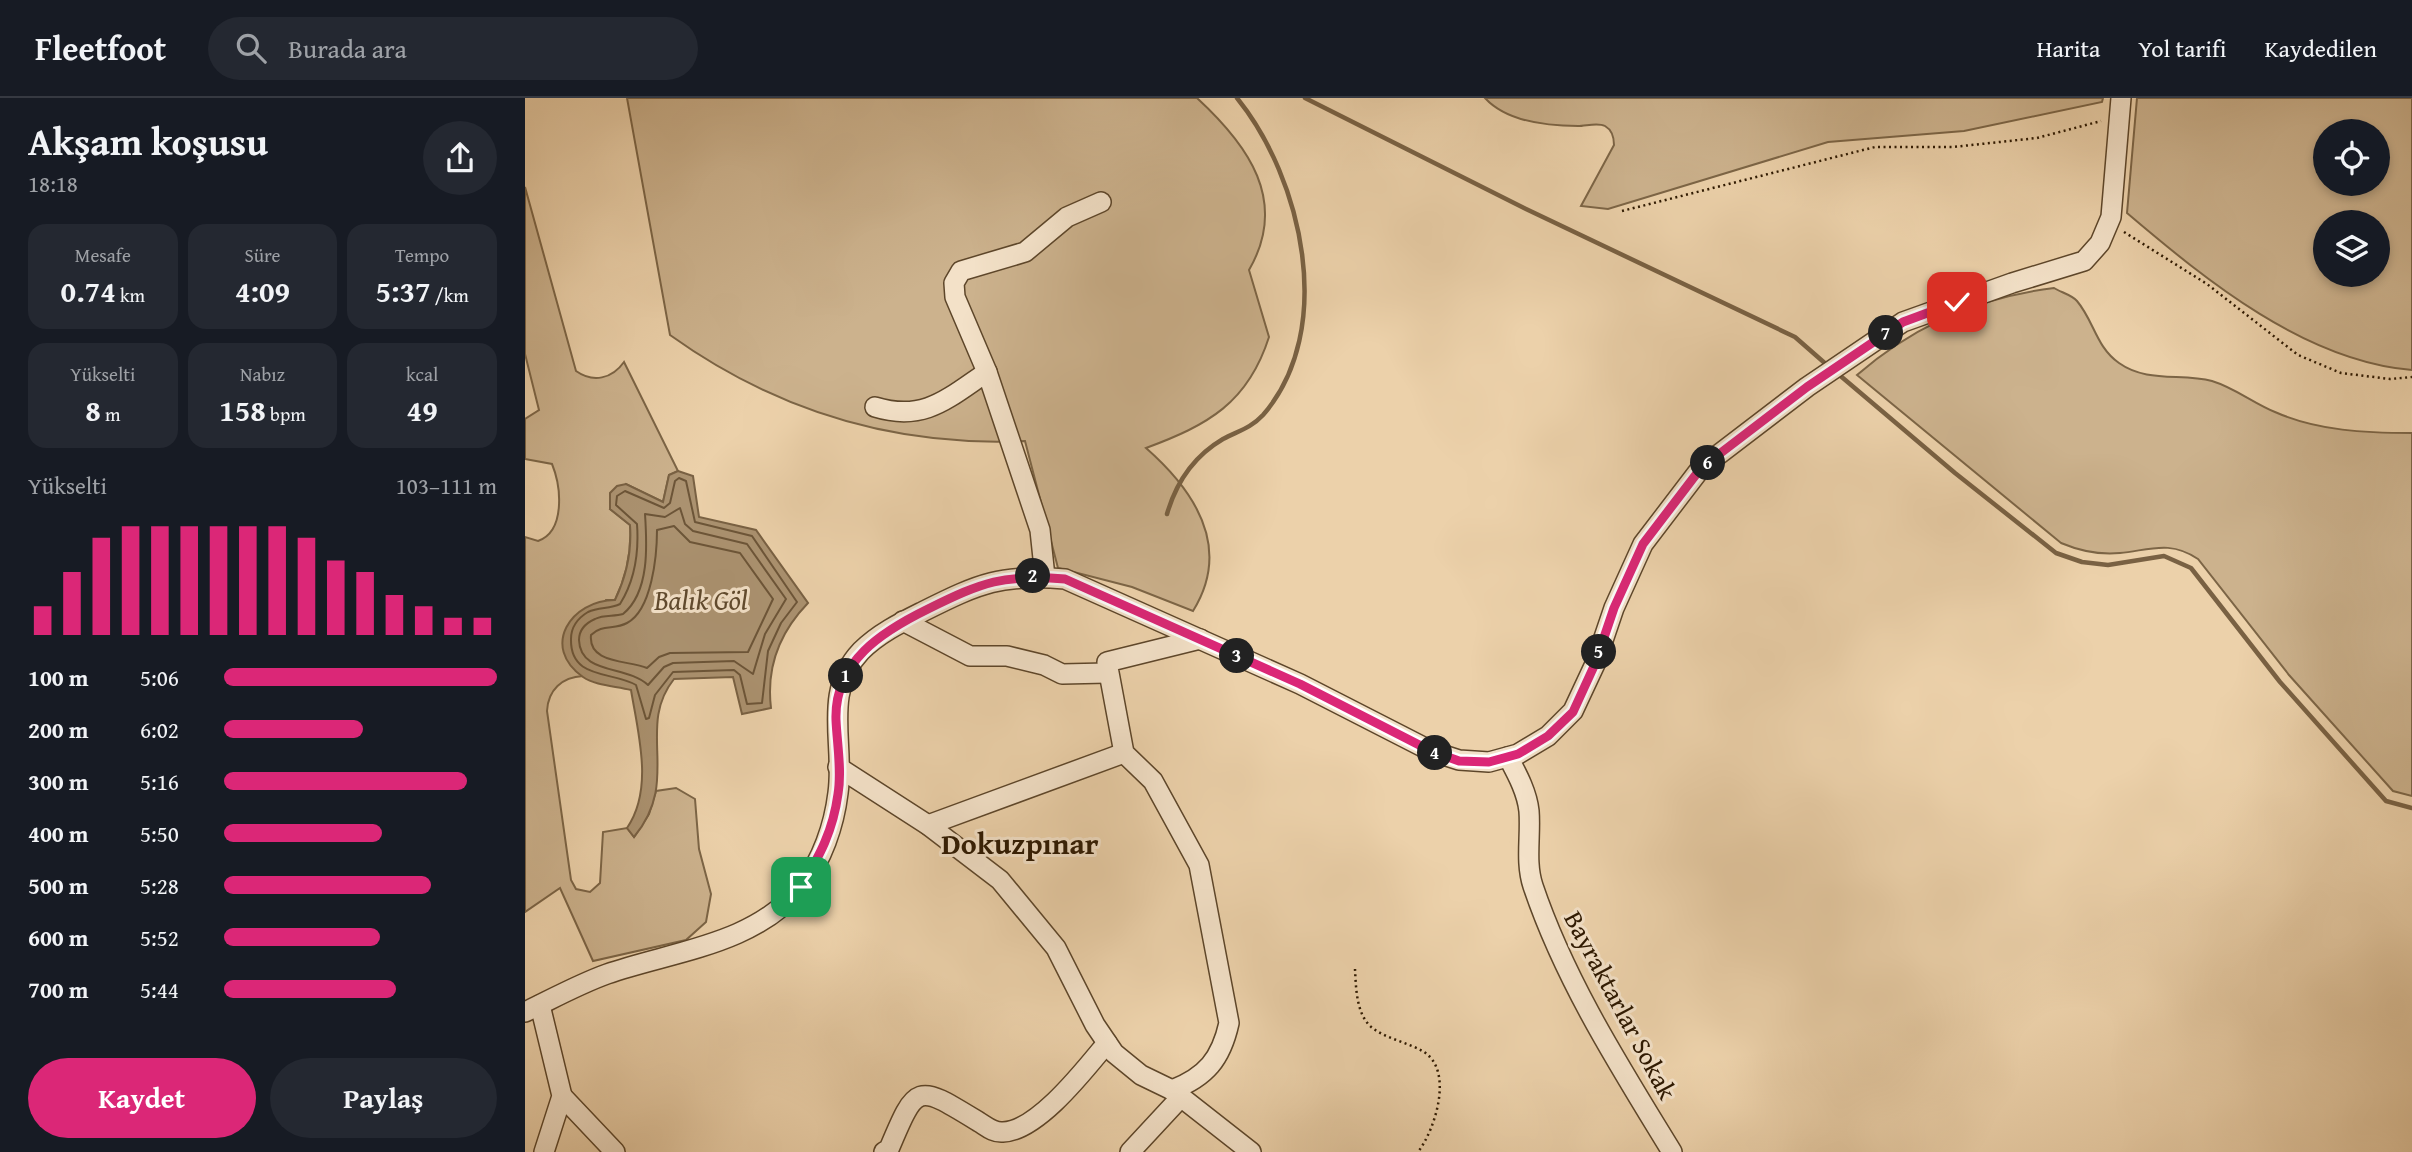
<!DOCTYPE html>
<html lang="tr">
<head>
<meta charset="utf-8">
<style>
  body { margin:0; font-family:"Gentium Book Plus",serif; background:#242831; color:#f1f3f6; height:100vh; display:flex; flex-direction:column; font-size:26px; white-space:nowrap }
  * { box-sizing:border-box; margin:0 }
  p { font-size:23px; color:#9ea1a6 }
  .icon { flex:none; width:38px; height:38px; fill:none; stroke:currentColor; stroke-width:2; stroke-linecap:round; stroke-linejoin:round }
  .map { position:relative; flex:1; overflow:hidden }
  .side { display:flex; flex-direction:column; background:#171b24; width:525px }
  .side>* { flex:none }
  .tools { position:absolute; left:1788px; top:21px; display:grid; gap:14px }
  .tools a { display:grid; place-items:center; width:77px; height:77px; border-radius:50%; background:#171b24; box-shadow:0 4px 10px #0003; font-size:35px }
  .pin { position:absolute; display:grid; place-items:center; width:60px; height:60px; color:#fff; margin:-30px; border-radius:14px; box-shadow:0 4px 10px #0006 }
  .km { position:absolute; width:35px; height:35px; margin:-18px; border-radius:50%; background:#222; color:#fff; font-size:19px; line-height:35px; text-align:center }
  .round { display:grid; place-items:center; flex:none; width:74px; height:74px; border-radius:37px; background:#242831 }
  .summary { display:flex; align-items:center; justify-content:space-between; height:119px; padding:0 28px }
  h1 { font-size:38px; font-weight:700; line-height:52px }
  .stats { display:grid; grid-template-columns:repeat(3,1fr); gap:10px; height:119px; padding:7px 28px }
  .stats div { display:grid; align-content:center; border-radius:18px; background:#242831; text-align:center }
  .stats b { font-size:30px; font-weight:700 }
  .stats small { font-size:19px; font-weight:400 }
  .stats p { font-size:19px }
  .chart { height:196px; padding:14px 28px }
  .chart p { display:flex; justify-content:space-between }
  .chart svg { width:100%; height:126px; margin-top:7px; stroke:#db2777; stroke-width:6 }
  .cta { display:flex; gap:14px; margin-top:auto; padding:14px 28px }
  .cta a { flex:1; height:80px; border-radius:42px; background:#db2777; color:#fff; font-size:28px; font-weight:700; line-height:80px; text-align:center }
  .cta a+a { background:#242831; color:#f1f3f6 }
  ul { padding:0 28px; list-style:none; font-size:23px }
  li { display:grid; grid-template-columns:112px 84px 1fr; align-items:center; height:52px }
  li i { height:18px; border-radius:9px; background:#db2777 }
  header { display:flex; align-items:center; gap:42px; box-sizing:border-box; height:98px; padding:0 35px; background:#171b24; border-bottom:2px solid #363941 }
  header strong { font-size:33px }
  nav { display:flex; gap:38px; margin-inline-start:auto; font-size:24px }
  .search { width:490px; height:63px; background:#242831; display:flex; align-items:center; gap:18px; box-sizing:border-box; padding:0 24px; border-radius:38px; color:#9ea1a6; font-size:26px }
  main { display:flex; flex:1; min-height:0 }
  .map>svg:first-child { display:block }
  .green { fill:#ccb28d; stroke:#7c6546; stroke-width:2; fill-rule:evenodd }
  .water { fill:#ab9270; stroke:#796143; stroke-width:2 }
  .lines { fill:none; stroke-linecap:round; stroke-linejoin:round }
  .shore { stroke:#6c5538; stroke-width:2 }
  .stream { stroke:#796143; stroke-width:4.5 }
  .minor-casing { stroke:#5d462a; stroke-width:22 }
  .path { stroke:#2d1800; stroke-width:2.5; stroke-dasharray:2 3.5; stroke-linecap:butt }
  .minor { stroke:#f3e1c8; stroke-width:19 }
  .route-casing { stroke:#fff; stroke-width:14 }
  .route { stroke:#db2777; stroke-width:9 }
  .labels { text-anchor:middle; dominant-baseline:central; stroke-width:6; stroke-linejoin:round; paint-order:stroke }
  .street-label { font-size:26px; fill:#2d1800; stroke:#f3e1c8 }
  .water-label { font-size:28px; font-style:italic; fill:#5f492d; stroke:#f3e1c8 }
  .quarter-label { font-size:30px; font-weight:bold; fill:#2d1800; stroke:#f3e1c8 }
</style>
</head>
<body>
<header>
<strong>Fleetfoot</strong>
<div class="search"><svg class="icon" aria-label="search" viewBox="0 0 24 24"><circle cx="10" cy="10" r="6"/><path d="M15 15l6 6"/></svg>Burada ara</div>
<nav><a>Harita</a><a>Yol tarifi</a><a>Kaydedilen</a></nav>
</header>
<main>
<section class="side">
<div class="summary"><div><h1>Akşam koşusu</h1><p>18:18</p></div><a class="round"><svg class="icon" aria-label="share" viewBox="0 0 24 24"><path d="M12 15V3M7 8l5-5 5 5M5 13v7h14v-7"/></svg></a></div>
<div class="stats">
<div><p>Mesafe</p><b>0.74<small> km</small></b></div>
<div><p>Süre</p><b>4:09</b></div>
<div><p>Tempo</p><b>5:37<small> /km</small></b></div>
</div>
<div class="stats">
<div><p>Yükselti</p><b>8<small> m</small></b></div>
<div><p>Nabız</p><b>158<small> bpm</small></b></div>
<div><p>kcal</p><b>49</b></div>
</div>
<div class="chart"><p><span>Yükselti</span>103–111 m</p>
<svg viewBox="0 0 160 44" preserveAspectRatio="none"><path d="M5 44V34M15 44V22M25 44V10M35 44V6M45 44V6M55 44V6M65 44V6M75 44V6M85 44V6M95 44V10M105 44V18M115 44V22M125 44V30M135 44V34M145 44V38M155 44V38"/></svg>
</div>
<ul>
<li><b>100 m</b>5:06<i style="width:100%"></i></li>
<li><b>200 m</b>6:02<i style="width:51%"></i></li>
<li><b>300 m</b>5:16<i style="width:89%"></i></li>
<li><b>400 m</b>5:50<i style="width:58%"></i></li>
<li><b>500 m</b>5:28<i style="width:76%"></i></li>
<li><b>600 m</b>5:52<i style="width:57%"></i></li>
<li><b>700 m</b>5:44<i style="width:63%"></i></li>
</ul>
<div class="cta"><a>Kaydet</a><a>Paylaş</a></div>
</section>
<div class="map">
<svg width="1887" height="1054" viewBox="0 0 1887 1054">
  <rect width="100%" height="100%" fill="#ecd1aa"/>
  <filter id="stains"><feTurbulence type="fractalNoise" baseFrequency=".00286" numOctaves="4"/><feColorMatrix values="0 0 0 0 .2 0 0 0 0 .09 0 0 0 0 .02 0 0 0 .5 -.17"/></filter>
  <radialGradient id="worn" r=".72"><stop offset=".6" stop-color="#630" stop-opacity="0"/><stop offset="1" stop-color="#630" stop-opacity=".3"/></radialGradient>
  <g class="green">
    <path d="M102,0H672C723,47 764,103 724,172L744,239C723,305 683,327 621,350C671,394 707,450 668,513L607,489L533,470L500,343C370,349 251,313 145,237Z"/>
    <path d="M960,0H1578L1577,4L1439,33L1303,44L1083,111L1056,108L1089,47C1089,40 1087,32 1080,28C1073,24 1061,28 1053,28C1022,28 982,24 960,0Z"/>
    <path d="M1612,0H1887V272C1780,263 1682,183 1602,115ZM1801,33H1853V86H1801ZM1801,124H1853V177H1801Z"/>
    <path d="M0,89L51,273C68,285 87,281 99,264L153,373L144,377L138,404L101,386L85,411L105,427C107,454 102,477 90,502H81L51,573L58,578C37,579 23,592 22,613L46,782L51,791L65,794L75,785L78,734L102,730L109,739L124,716L131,693L151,690L170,701L174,751L186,796L181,824L161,842L68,863L35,790L0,814V439L13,443C41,433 36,388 27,366L0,361V321L14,312L0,256Z"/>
    <path d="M1529,190C1535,194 1547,197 1552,203C1569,223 1571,249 1594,265C1622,285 1656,275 1687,283C1710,290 1728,305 1750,314C1793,333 1841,335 1887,335V698L1868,693L1764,577L1673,461C1645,442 1625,452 1595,455C1574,457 1555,453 1536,445L1332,277C1388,228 1454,199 1529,190Z"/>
  </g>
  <path class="water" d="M153,373L168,378L174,419L231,432L283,505C254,535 241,569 246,610L217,616L208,579L149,581C110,630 157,682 109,739L102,730C129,691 113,635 106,592C91,588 71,588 58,579C15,549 46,502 90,502C102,477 107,454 105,427L85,411V395L92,388L101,386L138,404L144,377Z"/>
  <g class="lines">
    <g class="shore">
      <path d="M154,380L161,383L170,424L227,438L272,504L256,525L243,553L237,605L222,606L215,577L209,572L148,574L130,597L124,620L121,621L111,587C87,573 45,582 46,541C46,529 53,520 63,514C74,509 85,511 95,506C110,482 114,454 112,426L91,407L92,398L100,393L139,410L145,405L150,383Z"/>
      <path d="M155,410L160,426L168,433L222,446L261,501L240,536L228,576L209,563L148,565L139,569L123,587C102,567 55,577 54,542C54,532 61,525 70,521C79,516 89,519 98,516C125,494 122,446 120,416L140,419Z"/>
      <path d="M149,428L165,444L215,455L248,501L223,554L145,555L134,559L122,570C103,562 63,566 66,537C77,526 89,532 102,525C127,512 132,457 132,432Z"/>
    </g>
    <g class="stream">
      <path d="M780,0L1001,111L1270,239L1302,267"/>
      <path d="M1312,275L1430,375L1531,455L1557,464L1583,467L1639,458L1666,470L1755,584L1861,703L1887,710"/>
      <path d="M642,416C651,385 669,358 698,341C713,333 726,330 738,317C812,232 777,80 712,0"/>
    </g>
    <g class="minor-casing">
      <g id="minor">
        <path d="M350,309C399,324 422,301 462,274"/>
        <path d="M520,479L515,432L462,274L430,199L429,185L436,173L500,154L542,119L576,104"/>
        <path d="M378,523L445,558H482L519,567L537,576L582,575"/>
        <path d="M983,659C992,676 1002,694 1004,713C1006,738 1000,764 1008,788C1040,883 1095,969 1147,1054"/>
        <path d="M313,669L403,727L475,782L531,850L570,927L589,955L616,977L647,992L726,1054"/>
        <path d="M403,727L599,655"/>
        <path d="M15,907L37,998L19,1054"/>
        <path d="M0,914C27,901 54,886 82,876C148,853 230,847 277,788C297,762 309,728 313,695C320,646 297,594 336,553C354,535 377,524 399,513C455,485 476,476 540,481L775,586L906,653L934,662L964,664L993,656L1023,638L1048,613L1070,566L1089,510L1118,446L1176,370L1282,289L1378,224L1487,185L1559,163L1575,145L1586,119L1596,0"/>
        <path d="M647,992C681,979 696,961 704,925L674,767L628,683L599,655L582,564L675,541"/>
        <path d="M37,998L90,1054"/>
        <path d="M359,1054L364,1051C392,984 392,986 454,1024C461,1028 468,1035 478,1034C513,1033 561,970 582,945"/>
        <path d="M605,1054L656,999"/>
      </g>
    </g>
    <g class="path">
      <path d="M1097,113L1350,49H1428L1512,40L1576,23"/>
      <path d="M1599,134L1682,186L1773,257L1816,275L1865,281L1887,279"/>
      <path d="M830,871C831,889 831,914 845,928C860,941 883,944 899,954C929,973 910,1032 893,1054"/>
    </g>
    <use href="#minor" class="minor"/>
  </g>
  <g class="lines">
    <g class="route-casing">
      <path id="route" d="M276,789C295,757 308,733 313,696C317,673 312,645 311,622C309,563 358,533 403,511C458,484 478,476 540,481L775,586L906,653L934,663L964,664L993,656L1023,638L1048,614L1070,566L1089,510L1118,446L1176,370L1282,289L1378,224L1432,204"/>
    </g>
    <use href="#route" class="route"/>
  </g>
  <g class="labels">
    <g class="street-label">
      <text transform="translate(1096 907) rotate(62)">Bayraktarlar Sokak</text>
    </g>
    <g class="water-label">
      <text x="176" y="501">Balık Göl</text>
    </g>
    <g class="quarter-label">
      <text x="495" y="745">Dokuzpınar</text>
    </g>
  </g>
  <rect width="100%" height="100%" filter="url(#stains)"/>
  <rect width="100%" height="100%" fill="url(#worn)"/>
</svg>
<div class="tools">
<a><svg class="icon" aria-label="locate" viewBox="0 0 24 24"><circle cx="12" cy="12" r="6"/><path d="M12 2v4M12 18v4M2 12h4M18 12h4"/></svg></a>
<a><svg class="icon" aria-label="layers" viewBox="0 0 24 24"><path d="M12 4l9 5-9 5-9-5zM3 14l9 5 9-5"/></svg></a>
</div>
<div class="pin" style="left:276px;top:789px;background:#1e9e55"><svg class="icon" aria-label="arrive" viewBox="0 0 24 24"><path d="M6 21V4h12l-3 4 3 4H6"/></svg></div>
<div class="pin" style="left:1432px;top:204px;background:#d93025"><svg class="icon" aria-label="check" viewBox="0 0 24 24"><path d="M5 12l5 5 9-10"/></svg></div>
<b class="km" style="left:321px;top:578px">1</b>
<b class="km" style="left:508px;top:478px">2</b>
<b class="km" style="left:712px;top:558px">3</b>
<b class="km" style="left:910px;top:655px">4</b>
<b class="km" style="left:1074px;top:554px">5</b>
<b class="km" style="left:1183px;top:365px">6</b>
<b class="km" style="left:1361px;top:235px">7</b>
</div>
</main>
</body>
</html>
